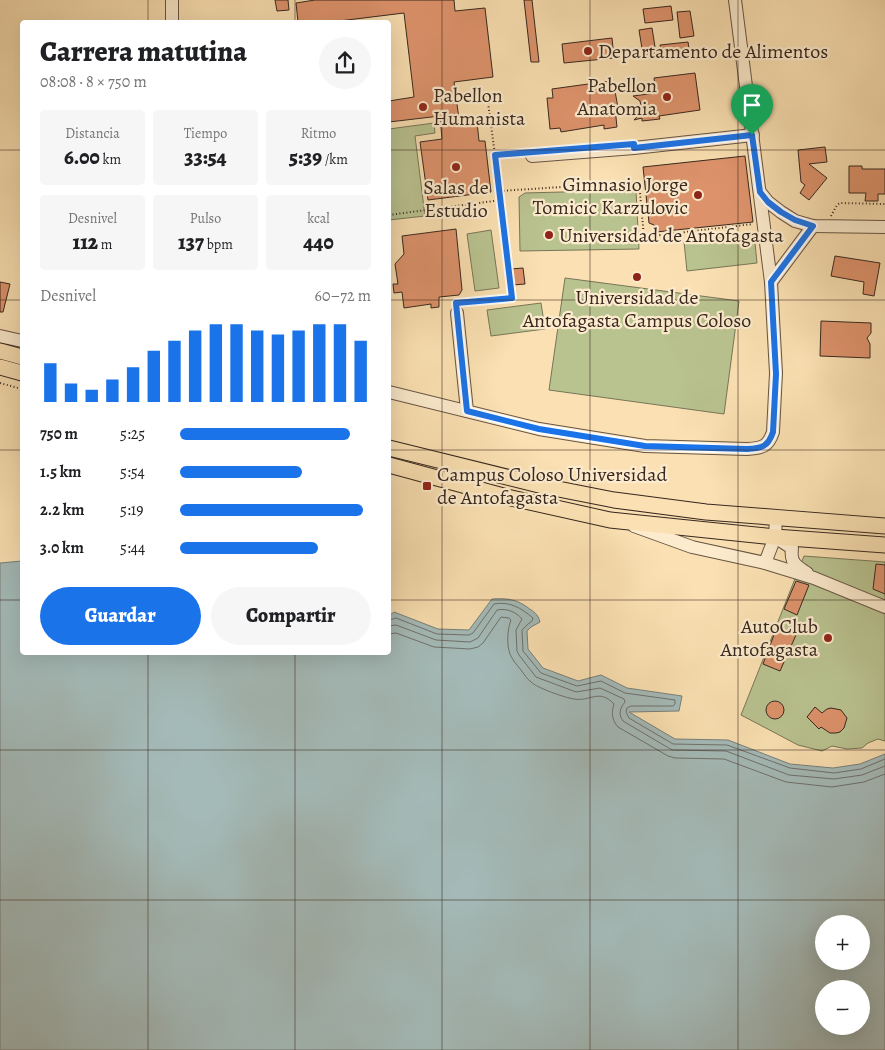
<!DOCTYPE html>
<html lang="es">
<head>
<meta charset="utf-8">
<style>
  body { margin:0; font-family:Alegreya,serif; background:#f6f6f6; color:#202124; height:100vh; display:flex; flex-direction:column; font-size:19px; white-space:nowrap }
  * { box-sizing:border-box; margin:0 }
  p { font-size:16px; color:#757577 }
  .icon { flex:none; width:28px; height:28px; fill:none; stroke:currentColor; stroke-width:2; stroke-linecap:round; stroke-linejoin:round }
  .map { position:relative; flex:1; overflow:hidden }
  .drawer { position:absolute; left:20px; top:20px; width:371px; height:635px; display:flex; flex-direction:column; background:#fff; border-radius:5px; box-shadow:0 5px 20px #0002 }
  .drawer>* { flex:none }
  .controls { position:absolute; left:815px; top:915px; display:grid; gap:10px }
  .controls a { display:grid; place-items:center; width:55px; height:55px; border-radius:50%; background:#fff; box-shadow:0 5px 20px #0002; font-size:25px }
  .pin { position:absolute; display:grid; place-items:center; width:42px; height:42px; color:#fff; margin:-51px -21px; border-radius:50% 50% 50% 0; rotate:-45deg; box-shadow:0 0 5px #0007 }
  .pin .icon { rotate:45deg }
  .round { display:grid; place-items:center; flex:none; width:52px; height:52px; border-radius:26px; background:#f6f6f6 }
  .overview { display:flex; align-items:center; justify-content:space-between; height:85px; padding:0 20px }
  h1 { font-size:28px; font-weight:800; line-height:38px }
  .metrics { display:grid; grid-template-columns:repeat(3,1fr); gap:8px; height:85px; padding:5px 20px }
  .metrics div { display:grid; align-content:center; border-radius:5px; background:#f6f6f6; text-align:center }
  .metrics b { font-size:21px; font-weight:800 }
  .metrics small { font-size:14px; font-weight:400 }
  .metrics p { font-size:14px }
  .chart { height:140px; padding:10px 20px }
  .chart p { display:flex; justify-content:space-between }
  .chart svg { width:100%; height:90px; margin-top:5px; stroke:#1a73e8; stroke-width:6 }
  .button { display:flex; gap:10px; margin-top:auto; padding:10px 20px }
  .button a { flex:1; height:58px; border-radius:30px; background:#1a73e8; color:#fff; font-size:20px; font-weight:800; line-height:58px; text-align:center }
  .button a+a { background:#f6f6f6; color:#202124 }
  ul { padding:0 20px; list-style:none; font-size:16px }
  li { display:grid; grid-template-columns:80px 60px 1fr; align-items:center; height:38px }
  li i { height:12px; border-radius:6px; background:#1a73e8 }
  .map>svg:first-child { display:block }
  .green { fill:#b9c390; stroke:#787558 }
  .water { fill:#a4bab8; stroke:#787f7b; fill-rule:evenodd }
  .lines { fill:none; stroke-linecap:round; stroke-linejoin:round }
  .shore { stroke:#6e706c; stroke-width:1 }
  .building { fill:#de936c; stroke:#37271f }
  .minor-casing { stroke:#685544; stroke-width:14 }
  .major-casing { stroke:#37271f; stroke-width:17 }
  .path { stroke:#37271f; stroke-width:2; stroke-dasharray:1 2.5; stroke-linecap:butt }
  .minor { stroke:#fcebcd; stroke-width:12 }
  .major { stroke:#fae0b2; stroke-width:15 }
  .route-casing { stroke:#fff; stroke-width:10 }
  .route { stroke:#1a73e8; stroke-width:6 }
  .grid { fill:none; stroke:#37271f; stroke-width:1; stroke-opacity:0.55 }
  .poi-dot { fill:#8f2418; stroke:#fcebcd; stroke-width:2 }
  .labels { text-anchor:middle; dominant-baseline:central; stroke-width:4.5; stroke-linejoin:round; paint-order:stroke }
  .poi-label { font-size:20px; fill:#37271f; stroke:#fcebcd; text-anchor:start }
</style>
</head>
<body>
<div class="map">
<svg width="885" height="1050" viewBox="0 0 885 1050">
  <rect width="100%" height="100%" fill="#fae0b2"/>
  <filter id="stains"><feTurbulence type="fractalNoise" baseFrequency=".004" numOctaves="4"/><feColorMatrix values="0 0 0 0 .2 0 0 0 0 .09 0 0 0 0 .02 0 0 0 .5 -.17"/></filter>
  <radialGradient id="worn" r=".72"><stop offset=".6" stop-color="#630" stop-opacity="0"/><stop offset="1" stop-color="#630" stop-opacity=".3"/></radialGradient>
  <g class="green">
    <path d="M434,123L435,133L415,136L425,216L389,220V129Z"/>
    <path d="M636,190L639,249L520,251L519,197L525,193Z"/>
    <path d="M491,230L499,288L475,291L467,234Z"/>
    <path d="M754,233L757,263L687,271L684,242Z"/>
    <path d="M565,278L739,301L724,414L549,390Z"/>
    <path d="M541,303L545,329L491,336L487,310Z"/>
    <path d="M804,556L885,562V741L878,739L868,743L862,748L847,749L832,746L822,751L798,745L741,715Z"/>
  </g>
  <path class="water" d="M22,561V652H389V616L394,612L438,629L469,630L492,599C506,598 516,599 527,607C534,612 538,614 540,622L531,627L527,631L528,649L543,668L578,681L601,675L627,688L682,696L679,711L629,712L675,739L728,740L790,764L833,768L860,764L885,754V1050H0V563ZM824,924H861V961H824ZM824,989H861V1026H824Z"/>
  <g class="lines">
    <g class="shore">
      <path d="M389,620L396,618L437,634L469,635L473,633L494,604C510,601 521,608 533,618L532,621L528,624L522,630L523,651L541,673L577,686L601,681L625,693L675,700V704L673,706H631L627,708L626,712L629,718L673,744L727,745L790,768L834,773L861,769L885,759"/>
      <path d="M389,626L396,625L436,640L470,642L478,638L497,610C507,608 516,612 522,619L516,630L517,651L519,655L536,677L576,692L600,688L624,699L625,702C620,708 618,714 623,721L672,750L726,751L789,775L834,779L862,775L885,766"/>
      <path d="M389,634L396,633L434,647L470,649L478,647L483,643L501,617L509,618L511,620C507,630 506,649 512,658C514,662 518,666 521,670C524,674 527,679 531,682C537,688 566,698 574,699C590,702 599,688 614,704C611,713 612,720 618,727L668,756L675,758L724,759L786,782L832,787L864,782L885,774"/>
    </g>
  </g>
  <g class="building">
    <path d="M275,0H288L289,10L277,11Z"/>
    <path d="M315,0H454L455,11L485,8L493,77L454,82L459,119L471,118V123L477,122L479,141H485L491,192L428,200L420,142L442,139L440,116L389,122V101L414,97L404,13L331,22H298L296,3Z"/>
    <path d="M524,0H532L539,62H531Z"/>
    <path d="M671,6L673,20L645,23L643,9Z"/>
    <path d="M690,11L694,36L680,38L677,12Z"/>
    <path d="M652,28L656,53L643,55L639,30Z"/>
    <path d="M612,38L614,58L564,63L562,44Z"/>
    <path d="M688,42L690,55L662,59L660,45Z"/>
    <path d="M695,73L700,110L659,116L660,119L642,121V118L634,120L642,111L640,101L633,96L656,93L654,78Z"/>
    <path d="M610,81L612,91H615L618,108H615L617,127L604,129V125L561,132L560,128L550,129L547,98H553L552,89Z"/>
    <path d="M825,147L827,162L809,164L827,178L809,200L800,193L805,185L801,182L798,150Z"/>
    <path d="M745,156L753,222L656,232L654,225L649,223L643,167Z"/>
    <path d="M849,166H862V169H885V194H878V201H865L866,193H849Z"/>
    <path d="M456,229L462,290L459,295L439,297V307L431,308V304L404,308L402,292L394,293L393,284H398L395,264L404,254L402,236Z"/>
    <path d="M835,256L880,263L874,296L863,294L864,282L831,276Z"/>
    <path d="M523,268L525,284L513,285L511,269Z"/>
    <path d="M0,282L10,284L3,312H0Z"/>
    <path d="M821,321L871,323V333L867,338L870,344V358L820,356Z"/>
    <path d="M876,564L885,565V594L873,589Z"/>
    <path d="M796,581L809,585L797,615L784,609Z"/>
    <path d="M777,627L796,635L780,671L763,664Z"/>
    <circle cx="775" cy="710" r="9"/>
    <path d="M815,707L822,713L827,709L831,708L841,710L847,718L844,728L840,732L836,733H830L821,727L819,729L807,717Z"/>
  </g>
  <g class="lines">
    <g class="minor-casing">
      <g id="minor">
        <path d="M172,0V22"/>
        <path d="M532,156L634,148L753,135"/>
        <path d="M760,192L768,202L781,212L795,221L813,226L885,227"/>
        <path d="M771,282L813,226"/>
        <path d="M457,313L467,411"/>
        <path d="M0,336L22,341"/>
        <path d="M389,392L539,429L645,446L747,449C762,448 768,447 773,432L776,373L771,282L735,0"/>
        <path d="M634,526L692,547L765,563L814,578L885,607"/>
        <path d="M775,537L792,548C790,563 796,566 807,573"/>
        <path d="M765,563L775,537L776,517"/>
      </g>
    </g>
    <g class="major-casing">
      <g id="major">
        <path d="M0,351L22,357"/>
        <path d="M0,367L22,373"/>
        <path d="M389,448L543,486L614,500L706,512L885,526"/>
        <path d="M389,465L507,497L610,520L775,537L885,545"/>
      </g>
    </g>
    <g class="path">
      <path d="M495,155L520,153"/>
      <path d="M500,191L639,182L644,237L753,224"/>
      <path d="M389,215L501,200L487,95"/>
      <path d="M831,216L837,205L840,203L885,204"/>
      <path d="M463,303L512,298L501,200"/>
      <path d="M0,383L22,389"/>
    </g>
    <use href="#minor" class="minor"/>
    <use href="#major" class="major"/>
  </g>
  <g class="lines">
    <g class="route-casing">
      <path id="route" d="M752,135L760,192L768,202L781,212L795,220L813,226L771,282L776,374L773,432C768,447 762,448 747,449L645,446L539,429L467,411L456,303L512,298L495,155L634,144V148Z"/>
    </g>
    <use href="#route" class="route"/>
  </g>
  <path class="grid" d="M148,0V22M295,0V22M442,0V1050M590,0V1050M738,0V1050M0,150H22M389,150H885M0,300H22M389,300H885M0,450H22M389,450H885M0,600H22M389,600H885M148,652V1050M295,652V1050M0,750H885M0,900H885"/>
  <g class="poi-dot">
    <circle cx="588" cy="51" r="5"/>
    <circle cx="667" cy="97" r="5"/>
    <circle cx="423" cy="107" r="5"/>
    <circle cx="456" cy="167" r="5"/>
    <circle cx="698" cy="195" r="5"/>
    <circle cx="549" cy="235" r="5"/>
    <circle cx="637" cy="277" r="5"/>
    <rect x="422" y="481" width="10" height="10" rx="2.5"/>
    <circle cx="828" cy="638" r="5"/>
  </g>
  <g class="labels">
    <g class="poi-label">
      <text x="598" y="51">Departamento de Alimentos</text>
      <text x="657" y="85" text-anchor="end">Pabellon<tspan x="657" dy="23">Anatomia</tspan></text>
      <text x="433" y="95">Pabellon<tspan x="433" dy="23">Humanista</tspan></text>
      <text x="688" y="184" text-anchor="end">Gimnasio Jorge<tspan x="688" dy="23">Tomicic Karzulovic</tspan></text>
      <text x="456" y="187" text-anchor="middle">Salas de<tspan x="456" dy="23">Estudio</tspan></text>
      <text x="559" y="235">Universidad de Antofagasta</text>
      <text x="637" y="297" text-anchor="middle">Universidad de<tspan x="637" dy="23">Antofagasta Campus Coloso</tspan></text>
      <text x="437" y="474">Campus Coloso Universidad<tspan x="437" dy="23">de Antofagasta</tspan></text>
      <text x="818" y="626" text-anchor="end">AutoClub<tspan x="818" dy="23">Antofagasta</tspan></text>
    </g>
  </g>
  <rect width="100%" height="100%" filter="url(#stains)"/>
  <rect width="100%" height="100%" fill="url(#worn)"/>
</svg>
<div class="controls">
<a>+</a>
<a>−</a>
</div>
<div class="pin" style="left:752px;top:135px;background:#1e9e55"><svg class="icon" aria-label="arrive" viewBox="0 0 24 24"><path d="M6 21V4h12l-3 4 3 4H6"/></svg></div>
<section class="drawer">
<div class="overview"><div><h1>Carrera matutina</h1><p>08:08 · 8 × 750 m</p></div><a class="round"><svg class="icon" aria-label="share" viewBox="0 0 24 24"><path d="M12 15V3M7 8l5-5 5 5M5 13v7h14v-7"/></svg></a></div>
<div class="metrics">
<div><p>Distancia</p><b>6.00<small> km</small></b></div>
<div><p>Tiempo</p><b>33:54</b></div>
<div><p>Ritmo</p><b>5:39<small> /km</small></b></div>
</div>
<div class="metrics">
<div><p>Desnivel</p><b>112<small> m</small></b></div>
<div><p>Pulso</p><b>137<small> bpm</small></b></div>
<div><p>kcal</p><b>440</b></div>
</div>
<div class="chart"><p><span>Desnivel</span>60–72 m</p>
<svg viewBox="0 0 160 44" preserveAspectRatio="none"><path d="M5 44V25M15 44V35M25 44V38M35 44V33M45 44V27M55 44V19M65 44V14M75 44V9M85 44V6M95 44V6M105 44V9M115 44V11M125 44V9M135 44V6M145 44V6M155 44V14"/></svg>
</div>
<ul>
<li><b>750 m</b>5:25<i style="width:89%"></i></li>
<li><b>1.5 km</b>5:54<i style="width:64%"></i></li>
<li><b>2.2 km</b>5:19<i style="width:96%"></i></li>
<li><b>3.0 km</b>5:44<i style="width:72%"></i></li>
</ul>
<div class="button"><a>Guardar</a><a>Compartir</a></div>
</section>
</div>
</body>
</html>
